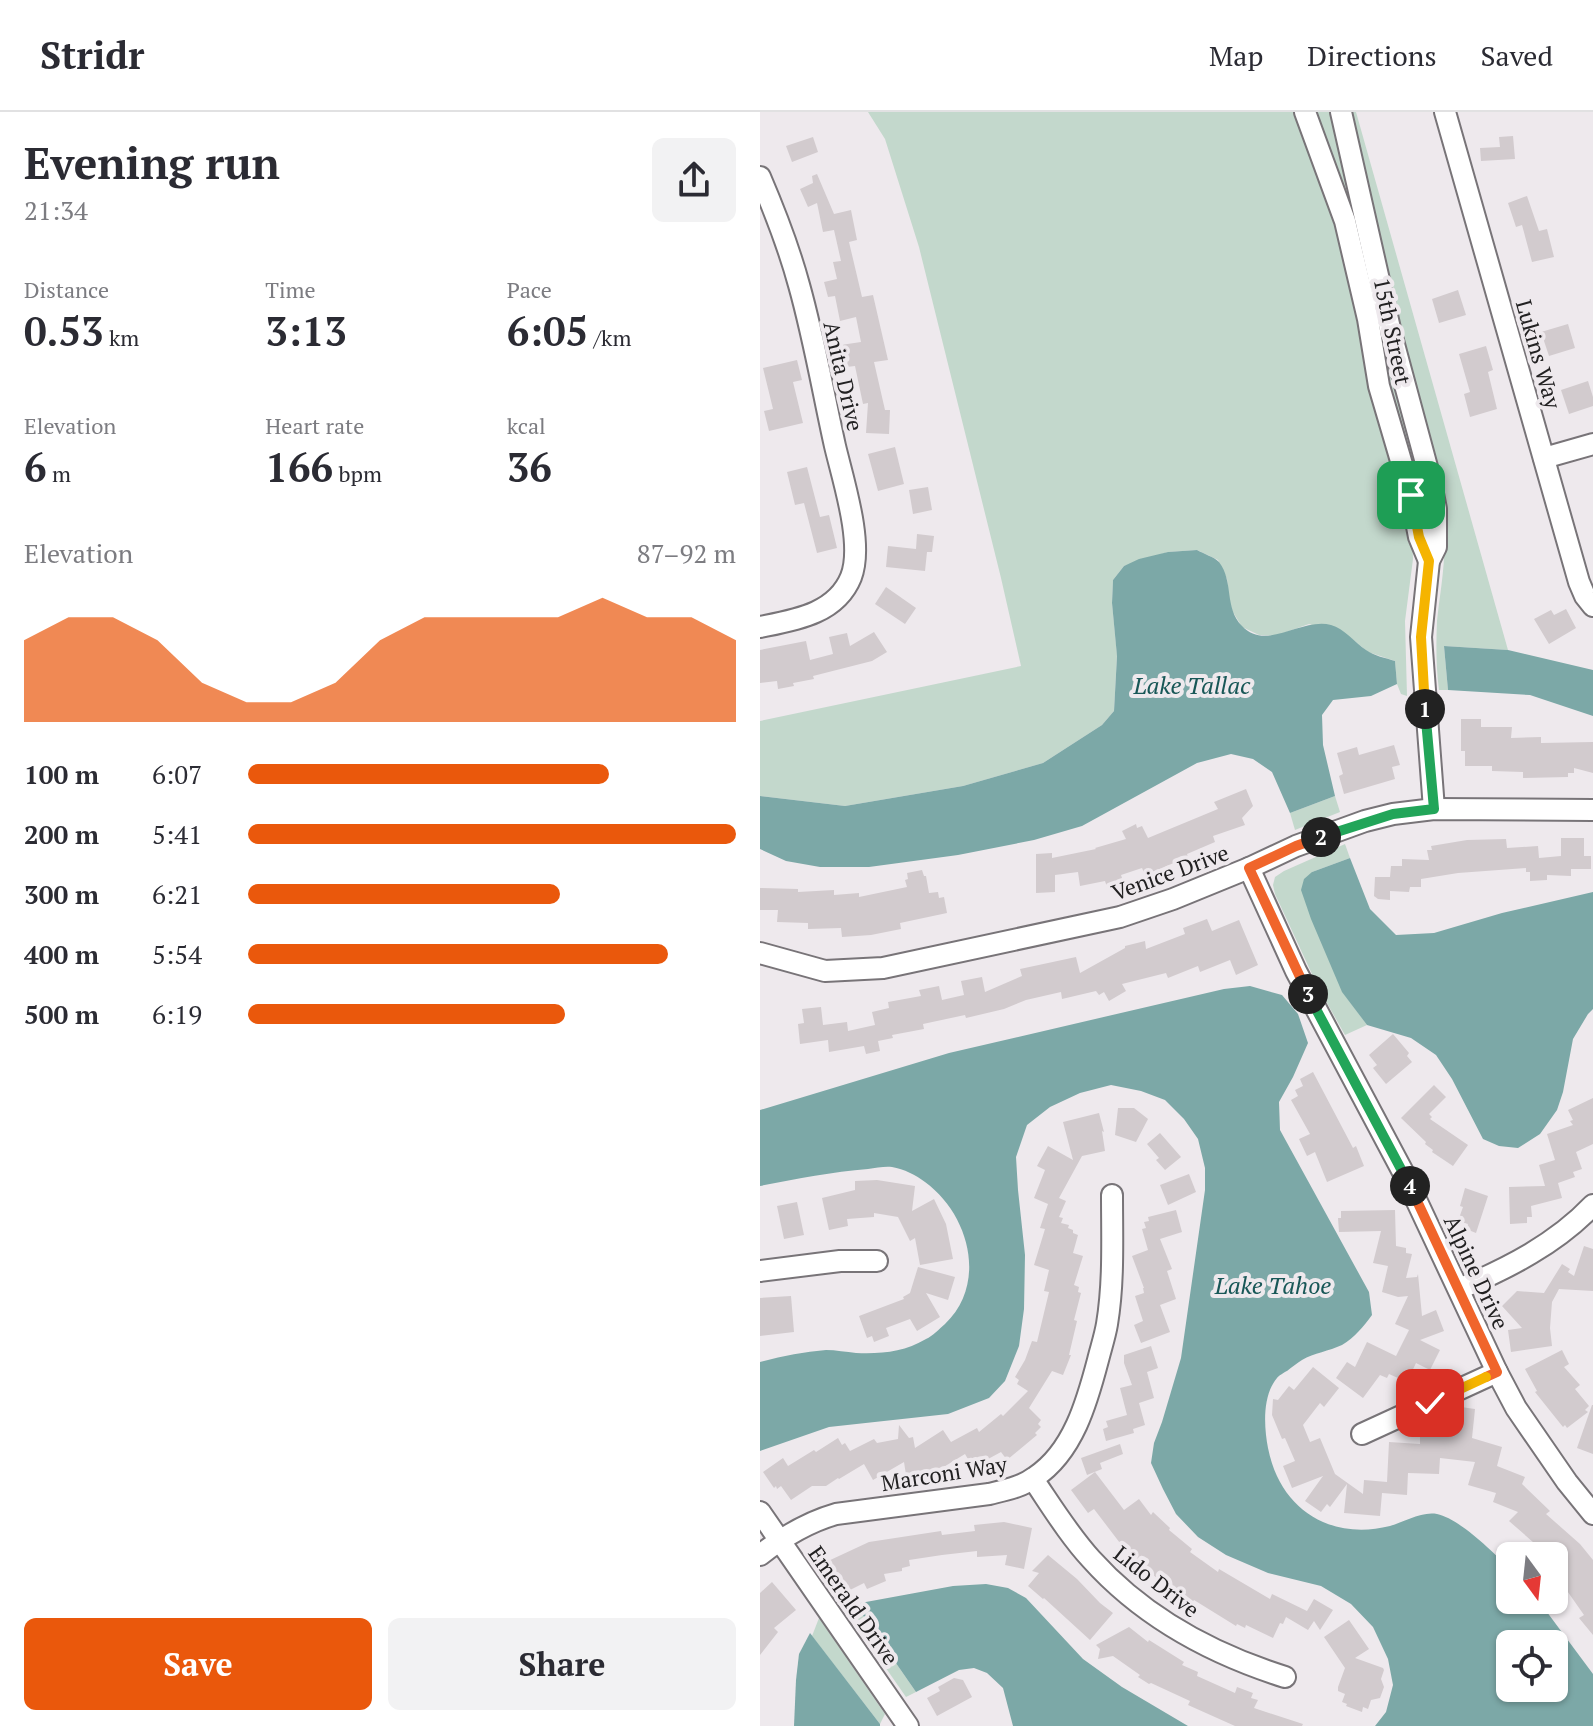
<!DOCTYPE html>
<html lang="en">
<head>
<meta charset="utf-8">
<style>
  body { margin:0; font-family:"PT Serif",serif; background:#f2f2f3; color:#2b2b33; height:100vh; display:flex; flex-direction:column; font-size:30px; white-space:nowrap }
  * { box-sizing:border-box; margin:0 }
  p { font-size:26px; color:#7c7c81 }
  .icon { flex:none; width:44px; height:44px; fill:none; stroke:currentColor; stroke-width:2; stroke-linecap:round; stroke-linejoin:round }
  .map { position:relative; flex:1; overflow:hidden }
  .side { display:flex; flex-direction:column; background:#fff; width:760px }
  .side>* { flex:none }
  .needle { width:52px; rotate:165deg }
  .tools { position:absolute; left:736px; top:1430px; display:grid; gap:16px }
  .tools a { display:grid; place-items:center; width:72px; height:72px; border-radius:12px; background:#fff; box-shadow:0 2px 6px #0004; font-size:40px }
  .pin { position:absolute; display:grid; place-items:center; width:68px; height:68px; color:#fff; margin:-34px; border-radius:16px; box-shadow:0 4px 12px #0006 }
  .km { position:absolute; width:40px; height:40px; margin:-20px; border-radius:50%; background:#222; color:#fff; font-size:22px; line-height:40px; text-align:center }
  .round { display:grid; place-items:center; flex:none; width:84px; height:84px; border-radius:12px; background:#f2f2f3 }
  .overview { display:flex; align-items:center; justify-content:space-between; height:136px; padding:0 24px }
  h1 { font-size:44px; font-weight:700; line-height:60px }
  .metrics { display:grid; grid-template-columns:repeat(3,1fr); gap:12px; height:136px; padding:8px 24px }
  .metrics div { display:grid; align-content:center }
  .metrics b { font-size:40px; font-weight:700 }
  .metrics small { font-size:22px; font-weight:400 }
  .metrics p { font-size:22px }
  .chart { height:224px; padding:16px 24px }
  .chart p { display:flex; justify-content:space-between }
  .chart svg { width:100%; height:144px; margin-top:8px; fill:#ea580c; opacity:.7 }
  .cta { display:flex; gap:16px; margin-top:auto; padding:16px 24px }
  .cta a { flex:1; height:92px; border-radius:12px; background:#ea580c; color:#fff; font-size:32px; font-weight:700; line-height:92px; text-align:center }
  .cta a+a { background:#f2f2f3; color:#2b2b33 }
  ul { padding:0 24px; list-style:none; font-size:26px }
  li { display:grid; grid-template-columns:128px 96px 1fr; align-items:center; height:60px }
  li i { height:20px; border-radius:10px; background:#ea580c }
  header { display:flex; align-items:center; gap:48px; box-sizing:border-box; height:112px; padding:0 40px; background:#fff; border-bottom:2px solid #e1e1e2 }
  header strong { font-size:38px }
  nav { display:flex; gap:44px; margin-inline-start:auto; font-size:28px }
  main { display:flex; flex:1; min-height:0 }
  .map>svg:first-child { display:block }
  .green { fill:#c3d8cc }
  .water { fill:#7ca8a7; fill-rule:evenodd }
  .building { fill:#d2cbce }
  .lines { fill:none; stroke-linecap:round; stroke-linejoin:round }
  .minor-casing { stroke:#787478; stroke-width:24 }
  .minor { stroke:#fff; stroke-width:20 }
  .split-1-casing { stroke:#fff; stroke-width:16 }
  .split-2-casing { stroke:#fff; stroke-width:16 }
  .split-3-casing { stroke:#fff; stroke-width:16 }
  .split-4-casing { stroke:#fff; stroke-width:16 }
  .split-5-casing { stroke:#fff; stroke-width:16 }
  .split-6-casing { stroke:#fff; stroke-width:16 }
  .split-1 { stroke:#f5b400; stroke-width:10 }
  .split-2 { stroke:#22a559; stroke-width:10 }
  .split-3 { stroke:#f0652b; stroke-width:10 }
  .split-4 { stroke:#22a559; stroke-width:10 }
  .split-5 { stroke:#f0652b; stroke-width:10 }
  .split-6 { stroke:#f5b400; stroke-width:10 }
  .labels { text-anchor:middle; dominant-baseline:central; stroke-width:8; stroke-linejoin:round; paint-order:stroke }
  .street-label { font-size:22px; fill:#222122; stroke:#eee9ed }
  .water-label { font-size:24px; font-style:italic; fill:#185757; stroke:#eee9ed }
</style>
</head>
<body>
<header>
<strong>Stridr</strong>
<nav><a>Map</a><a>Directions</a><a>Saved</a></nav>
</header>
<main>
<section class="side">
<div class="overview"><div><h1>Evening run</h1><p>21:34</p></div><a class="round"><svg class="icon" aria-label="share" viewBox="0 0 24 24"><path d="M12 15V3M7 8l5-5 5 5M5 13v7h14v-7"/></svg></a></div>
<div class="metrics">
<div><p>Distance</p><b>0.53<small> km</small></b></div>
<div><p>Time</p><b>3:13</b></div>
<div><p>Pace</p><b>6:05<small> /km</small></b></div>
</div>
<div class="metrics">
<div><p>Elevation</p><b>6<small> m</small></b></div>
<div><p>Heart rate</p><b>166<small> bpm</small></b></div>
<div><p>kcal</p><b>36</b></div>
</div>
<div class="chart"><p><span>Elevation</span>87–92 m</p>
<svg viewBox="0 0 160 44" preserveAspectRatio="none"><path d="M0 44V19L10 12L20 12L30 19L40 32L50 38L60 38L70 32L80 19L90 12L100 12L110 12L120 12L130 6L140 12L150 12L160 19V44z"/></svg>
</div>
<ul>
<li><b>100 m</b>6:07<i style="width:74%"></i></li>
<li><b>200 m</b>5:41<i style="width:100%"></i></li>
<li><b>300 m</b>6:21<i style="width:64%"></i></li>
<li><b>400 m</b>5:54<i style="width:86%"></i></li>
<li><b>500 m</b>6:19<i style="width:65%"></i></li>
</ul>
<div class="cta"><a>Save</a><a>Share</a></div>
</section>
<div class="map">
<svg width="833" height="1614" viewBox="0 0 833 1614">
  <rect width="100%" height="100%" fill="#eee9ed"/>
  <g class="green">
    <path d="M108,0H536L576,109L599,207L607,263L613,292L627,331L652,420L653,447L645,509L647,584L641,582L637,572L635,549L608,540L591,526L549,512L515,524L499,523L482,515L470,495L467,467L458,448L437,438L408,440L364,454L353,468L352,491L357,543L354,599L342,613L283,651L203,674L85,694L0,684V609L261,554L241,466L159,135L125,27Z"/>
    <path d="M552,0H576L672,410L665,418Z"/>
    <path d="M587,0H596L748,538L684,534L688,578H679C676,555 676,532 677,509C680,480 686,451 684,421Z"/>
    <path d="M575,684L580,700L535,718L530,701Z"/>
    <path d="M585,732L590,746L552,760L582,879L607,913L585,923L558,875L515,782L513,773L515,765L524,759Z"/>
    <path d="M95,1492L156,1580L146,1585L82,1493Z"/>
    <path d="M59,1506L125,1602L120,1612L52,1524Z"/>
  </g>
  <g class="water">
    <path d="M437,438C444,442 454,445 459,450C474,469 464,496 482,514C506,540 542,505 571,513C584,516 595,531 606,538C614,544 626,546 635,549L637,572L611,584L573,588L562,603L563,633L575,684L530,701L512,660L493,647L471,642L437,651L322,714L274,728L198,743L109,755H60L26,749L0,737V684L85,694L203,674L283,651L342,613L354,599L357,544L352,491L353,468L364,454L379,447L408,440Z"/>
    <path d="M684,534L748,538L833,558V604L770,583L688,578Z"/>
    <path d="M590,746L610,797L636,823L674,821L742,801L833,780V897L828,902L813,927L803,980L797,998L780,1022L758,1036L739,1034L723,1027L692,967L676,943L651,926L607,913L582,880L551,807L541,778L544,767L552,760Z"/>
    <path d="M490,874L522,883L538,902L548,931L533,965L519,990L520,1018L609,1180L612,1203C603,1215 595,1225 582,1233C569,1239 554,1241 542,1248C537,1251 532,1255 527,1259C526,1259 517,1265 517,1266C502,1284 504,1315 508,1336C520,1397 570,1429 630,1414C644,1410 662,1399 677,1402C700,1407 734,1441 750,1457V1488H778L833,1562V1614H615L626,1600L633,1573L628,1547L613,1515L591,1492L561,1474L508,1461L466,1443L438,1425L416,1402L403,1377L391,1351L394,1331L402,1310L421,1246L445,1078V1056L438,1027L424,1007L405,988L381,979L351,973L320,981L290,995L267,1013L256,1045L258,1078L265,1143L264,1197L259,1234L245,1269L229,1286L188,1302L69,1315L0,1339V1250C22,1244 44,1240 66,1238C76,1238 86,1240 96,1241C122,1242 144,1240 166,1227C173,1224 179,1217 185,1212C228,1171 209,1102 165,1070C156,1063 144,1057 132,1055C125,1054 116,1056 108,1057C72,1060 36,1067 0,1074V998L189,941L464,877ZM794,1532V1576H750V1532Z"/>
    <path d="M226,1472L248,1476L266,1486L323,1547L362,1575L428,1614H253L243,1576L227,1561L214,1556L199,1558L156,1580L95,1492L193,1474Z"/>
    <path d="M50,1521L120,1612V1614H34L36,1568L39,1542Z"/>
  </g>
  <g class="building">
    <path d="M753,24L755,47L721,49L720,36L740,35L739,25Z"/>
    <path d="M53,25L58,40L32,50L26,34Z"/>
    <path d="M57,62L74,102L91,98L97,128L89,130L102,185L113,183L128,248L114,250L125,298H130L129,322L106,321L108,291L103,292L95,254L78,256L74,234L101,230L96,205L80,209L75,184L68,185L64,170L77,167L73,150L81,149L74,118L63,120L57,91L48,95L40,77L53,71L52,64Z"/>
    <path d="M767,84L779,119L787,117L794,145L772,150L762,113L756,115L748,91Z"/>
    <path d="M698,178L706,203L679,211L672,187Z"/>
    <path d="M808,212L815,236L789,244L781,220Z"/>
    <path d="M726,234L733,258L728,260L737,297L710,305L704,282L710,280L699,242Z"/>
    <path d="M37,248L42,268L33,270L43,311L9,319L4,299L13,297L3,256Z"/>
    <path d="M828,269L833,285V294L809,302L801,278Z"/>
    <path d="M135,335L144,372L118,379L108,342Z"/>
    <path d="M47,355L60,405L69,403L77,436L57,441L44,391L35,393L27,360Z"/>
    <path d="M168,375L172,398L153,402L149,378Z"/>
    <path d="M157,422L174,424L172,440H167L165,459L126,455L128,434L156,437Z"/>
    <path d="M126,475L156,496L145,512L115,492Z"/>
    <path d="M806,497L816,516L789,532L774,507L791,498L794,503Z"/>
    <path d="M114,520L127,540L112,549L53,564L54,567L33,571L34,574L18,577L17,569L0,571V538L46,529L50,548L73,542L69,525L87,521L90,534Z"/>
    <path d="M701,607H721V615H752L751,626L781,625V631L833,630V661L814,656V661H808V665L763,666V660L732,659V654H705V639H701Z"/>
    <path d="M634,633L640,653L632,655L635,667L584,682L579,664L583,662L577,641L597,635L599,643Z"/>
    <path d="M486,677L493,694L482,706L485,713L453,724L455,730L427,742L428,745L385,763L382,756L361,763L363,769L347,775L345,769L320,774L318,760L295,763V780L276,781V742L292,741V746L336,737L335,736L366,727L362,719L376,712L377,716L382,714L388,726L458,697L454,690Z"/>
    <path d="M801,726H824V744H831V757H811V764L787,763V768L770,769V760H766V756L698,761L661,767V775H650L649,780L630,779V788L618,787L614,784L615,765H630L631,754H642V747L669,748L667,738H672L671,734L707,728L746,727L747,736L778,734L779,746L801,744Z"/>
    <path d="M162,758L164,764H166L169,781L178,780L179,786L184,785L187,801L140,811L141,817L111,823L82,825L81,816L48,817V811L17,810L18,798H0V776L38,777V780L74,778V783L99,781V785L147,775L145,768L148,767L147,761Z"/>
    <path d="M447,807L452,819L479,808L498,853L476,863L470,848L440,860L438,854L408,866L406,861L362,872L366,879L349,889L344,880L339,883L336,879L302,887L301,880L266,888L244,897L206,906L205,903L163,912L164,917L132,923L133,926L118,929L120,939L106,942L104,934L69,940L68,928L40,932L38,912L44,911L42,897L61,895L63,913L87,910L88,919L115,913L112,900L129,896L128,890L161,884L159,878L179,874L182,888L204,883L201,869L222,865L225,880L262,864L260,857L316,845L320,861L365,836V834L385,829L386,837L425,822L423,816Z"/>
    <path d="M633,922L649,941L647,944L652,950L626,972L613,956L617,953L609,943Z"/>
    <path d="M553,960L593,1036L596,1034L604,1054L567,1070L555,1040L547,1044L539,1027L550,1022L531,988L538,984L535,978L543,974L540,967Z"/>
    <path d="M674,973L686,985L669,1002L672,1005L670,1007L708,1033L693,1054L672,1040L673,1038L665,1032L666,1030L641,1006Z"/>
    <path d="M833,986V1032L816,1040L822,1057L813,1060L815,1065L798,1071L802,1086L771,1094L772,1105H767V1111L750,1112L749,1075L785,1074L779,1053L795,1048L787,1022L813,1013L810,1009L813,1008L808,998Z"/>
    <path d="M358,996H374L388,1007L376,1030L355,1023Z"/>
    <path d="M339,1001L344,1020L342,1019L345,1039L322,1044L299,1086L306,1089L299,1105L303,1106L301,1111L309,1113L308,1116L313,1118V1121L318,1123L313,1141L323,1144L314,1173L319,1175L318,1180L321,1181L314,1208L317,1209L309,1243H311L303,1263L292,1259L269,1296L281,1308L278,1312L281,1315L275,1321L277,1323L247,1348L241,1340L217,1353L216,1351L212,1354L205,1342L182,1356L146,1363L144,1350L113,1368L104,1352L79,1367L78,1366L66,1374H52L31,1388L21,1374L17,1377L16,1374L14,1376L3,1360L23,1346L28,1354L54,1338L56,1340L78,1326L82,1333L85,1331L90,1339L114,1327L117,1331L138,1327L139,1313L149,1326L153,1325L155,1336L183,1318L191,1330L217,1316L219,1320L241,1302L243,1304L268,1279L257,1272L259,1268L255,1265L265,1248L272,1229L277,1230L289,1180L284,1179L289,1158L274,1153L285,1117L280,1116L288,1092L274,1086L285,1058L277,1054L288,1034L313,1048L303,1010Z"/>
    <path d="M400,1021L421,1045L405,1058L396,1048L399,1046L387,1032Z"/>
    <path d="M429,1062L436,1080L408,1093L400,1073Z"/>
    <path d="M117,1068L155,1074L152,1099L174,1087L186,1112L193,1147L160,1153L155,1126L150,1129L138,1105L114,1101V1105L87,1107L88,1114L69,1118L62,1086L95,1078V1069Z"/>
    <path d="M705,1076L728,1084L716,1121L706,1117L708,1112L698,1109L703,1095L700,1094Z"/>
    <path d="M37,1090L44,1123L24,1127L17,1094Z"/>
    <path d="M416,1098L422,1120L400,1127L412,1157L407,1159L416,1187L400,1193L410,1220L381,1231L374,1213L383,1209L375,1184L384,1181L383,1176H384L372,1144L388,1138L382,1117L386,1116L384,1110L389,1109L388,1105Z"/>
    <path d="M635,1098L636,1134L646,1136V1141L652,1142L646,1166L657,1165L658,1162L662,1204L676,1198L684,1219L660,1228L680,1238L670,1258L656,1251L647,1270L629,1262L627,1266L620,1263L603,1286L576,1266L587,1250L595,1255L607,1230L636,1244L649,1218L635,1212L648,1184L638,1185L622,1180L628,1154L613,1151L621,1119L579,1120L578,1106H581V1099Z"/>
    <path d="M824,1134L833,1137V1179L799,1177L792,1190L790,1216L792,1234L751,1240L748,1218L762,1216L742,1194L757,1179L784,1181L802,1152L810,1157L808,1160L814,1164Z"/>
    <path d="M158,1155L195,1165L188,1188L166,1181L180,1205L157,1219L150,1207L126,1216L129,1224L114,1230L112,1224L107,1226L99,1204L144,1187L143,1185L150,1181Z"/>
    <path d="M31,1184L34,1220L0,1224V1186Z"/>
    <path d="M391,1234L398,1256L387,1260L394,1286L379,1291L385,1313L373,1317L374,1321L346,1329L343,1317L348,1315L346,1309L367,1303L360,1276L372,1273L364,1251V1243Z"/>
    <path d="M802,1238L809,1252L804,1255L820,1273L815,1277L829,1294L825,1298L828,1300L807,1316L805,1313L803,1315L775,1280L777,1279L765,1257Z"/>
    <path d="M553,1255L579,1276L564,1295L560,1291L543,1313L550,1330L560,1326L575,1362L603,1382L604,1368L627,1370L629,1330L660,1332V1318L692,1320L694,1294L715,1297L712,1326L742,1335L737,1354L765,1365L762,1372L790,1399L786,1402L820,1432L833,1448V1523L819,1506L824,1503L803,1473L806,1471L794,1455V1444H789L749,1409L758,1400L733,1390L736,1381L708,1373L715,1350L680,1346L679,1362L648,1361L647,1383L622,1381L620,1404L584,1401L587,1372L570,1395L567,1392L561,1400L545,1389L563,1364L532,1376L523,1354L535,1349L525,1326L522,1327L512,1303L513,1287L518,1288L529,1274L534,1278Z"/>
    <path d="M832,1293H833V1342L817,1336Z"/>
    <path d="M360,1332L363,1342L340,1351L342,1357L327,1363L321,1346Z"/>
    <path d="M335,1360L364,1398L379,1387L391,1403L393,1400L410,1416L409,1418L432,1437L430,1440L458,1460L459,1457L510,1487L512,1482L547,1499L554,1487L573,1498L560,1518L554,1509L548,1518L526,1505L523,1512L520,1511L513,1526L486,1513L485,1516L477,1512L476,1514L434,1488L432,1491L404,1472L361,1436L363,1435L334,1397L328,1401L311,1378Z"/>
    <path d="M244,1410L272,1416L264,1457L245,1453L247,1443L217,1445V1439L182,1443L149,1448L150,1454L142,1456V1459L124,1462L126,1469L107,1477L104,1471L82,1482L66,1450L109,1430L181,1419L182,1423L215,1419L214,1413Z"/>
    <path d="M288,1443L317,1467L340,1491L353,1501L330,1528L284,1486L283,1487L268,1474L279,1461L272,1459Z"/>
    <path d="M12,1470L36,1498L14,1516L18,1520L0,1543V1481Z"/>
    <path d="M589,1508L609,1537L595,1546L623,1556L624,1558L621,1567L624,1575L620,1586L611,1588L608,1597L603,1595L602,1600L586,1594L587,1592L582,1590L585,1582L578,1579V1575L585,1556L564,1525Z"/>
    <path d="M369,1515L388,1530L389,1528L424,1550L422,1553L438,1560L437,1564L475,1581L477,1575L493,1581L491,1586L498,1588L494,1596L543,1612L542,1614H475L428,1593L430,1589L391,1571L389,1572L378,1565L380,1563L353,1544L338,1547L340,1537L336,1533Z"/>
    <path d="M194,1566L203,1568L212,1585L177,1604L167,1586L180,1579L178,1575Z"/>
  </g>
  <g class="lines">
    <g class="minor-casing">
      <g id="minor">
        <path d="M545,0L585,109L608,207L619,274L651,383L659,425L669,449"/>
        <path d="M581,0L631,221L670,366L676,397V435L669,449L661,525L674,697"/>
        <path d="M685,0L819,470L825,484L833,494"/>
        <path d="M0,65C15,100 29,136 39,173C54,226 63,280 75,334C83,368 104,432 91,465C76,502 35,508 0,515"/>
        <path d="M784,346L833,332"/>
        <path d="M489,756L536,859L644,1062L737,1260L756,1296L807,1370L833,1402"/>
        <path d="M0,841L65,859L123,856L360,805L413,787L489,756L536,734L605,709L633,702L674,697L833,698"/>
        <path d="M0,1159L80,1149H117"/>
        <path d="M699,1177C748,1156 796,1132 833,1093"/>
        <path d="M602,1322L737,1260"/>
        <path d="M273,1367C292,1395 309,1423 331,1447C383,1505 452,1542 525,1565"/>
        <path d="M0,1400L148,1614"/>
        <path d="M0,1443C23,1425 48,1410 76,1402L229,1382C245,1378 262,1375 275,1365C313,1340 327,1290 338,1248C341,1236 345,1224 347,1212C354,1170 352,1126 352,1083"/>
      </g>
    </g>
    <use href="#minor" class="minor"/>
  </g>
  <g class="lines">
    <g class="split-1-casing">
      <path id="split-1" d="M651,383L659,425L669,449L661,525L665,597"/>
    </g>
    <g class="split-2-casing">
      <path id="split-2" d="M561,725L633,702L674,697L665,597"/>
    </g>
    <g class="split-3-casing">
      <path id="split-3" d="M548,882L489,756L536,734L561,725"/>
    </g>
    <g class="split-4-casing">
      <path id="split-4" d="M548,882L650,1074"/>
    </g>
    <g class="split-5-casing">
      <path id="split-5" d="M650,1074L737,1260L726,1265"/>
    </g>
    <g class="split-6-casing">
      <path id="split-6" d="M670,1291L726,1265"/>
    </g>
    <use href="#split-1" class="split-1"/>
    <use href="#split-2" class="split-2"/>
    <use href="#split-3" class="split-3"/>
    <use href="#split-4" class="split-4"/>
    <use href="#split-5" class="split-5"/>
    <use href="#split-6" class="split-6"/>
  </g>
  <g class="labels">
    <g class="street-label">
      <text transform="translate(633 219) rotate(78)">15th Street</text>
      <text transform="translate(779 242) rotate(74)">Lukins Way</text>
      <text transform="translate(84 264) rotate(77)">Anita Drive</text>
      <text transform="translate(410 760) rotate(-20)">Venice Drive</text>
      <text transform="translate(717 1160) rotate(65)">Alpine Drive</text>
      <text transform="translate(184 1361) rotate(-9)">Marconi Way</text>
      <text transform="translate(397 1469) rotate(38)">Lido Drive</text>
      <text transform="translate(94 1493) rotate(55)">Emerald Drive</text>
    </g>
    <g class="water-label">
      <text x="432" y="573">Lake Tallac</text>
      <text x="513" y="1173">Lake Tahoe</text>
    </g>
  </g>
</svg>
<div class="tools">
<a><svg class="needle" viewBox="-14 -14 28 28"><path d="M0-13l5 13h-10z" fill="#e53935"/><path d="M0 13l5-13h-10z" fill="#7c7c81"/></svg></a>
<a><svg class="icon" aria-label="locate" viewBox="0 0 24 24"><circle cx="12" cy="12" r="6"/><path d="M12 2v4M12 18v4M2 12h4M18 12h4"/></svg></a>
</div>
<div class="pin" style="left:651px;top:383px;background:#1e9e55"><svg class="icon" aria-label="arrive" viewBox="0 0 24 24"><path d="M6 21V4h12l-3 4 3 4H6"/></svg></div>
<div class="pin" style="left:670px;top:1291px;background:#d93025"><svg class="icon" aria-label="check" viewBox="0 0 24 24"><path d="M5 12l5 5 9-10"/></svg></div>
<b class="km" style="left:665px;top:597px">1</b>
<b class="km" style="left:561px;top:725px">2</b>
<b class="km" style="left:548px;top:882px">3</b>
<b class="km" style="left:650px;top:1074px">4</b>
</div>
</main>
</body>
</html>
